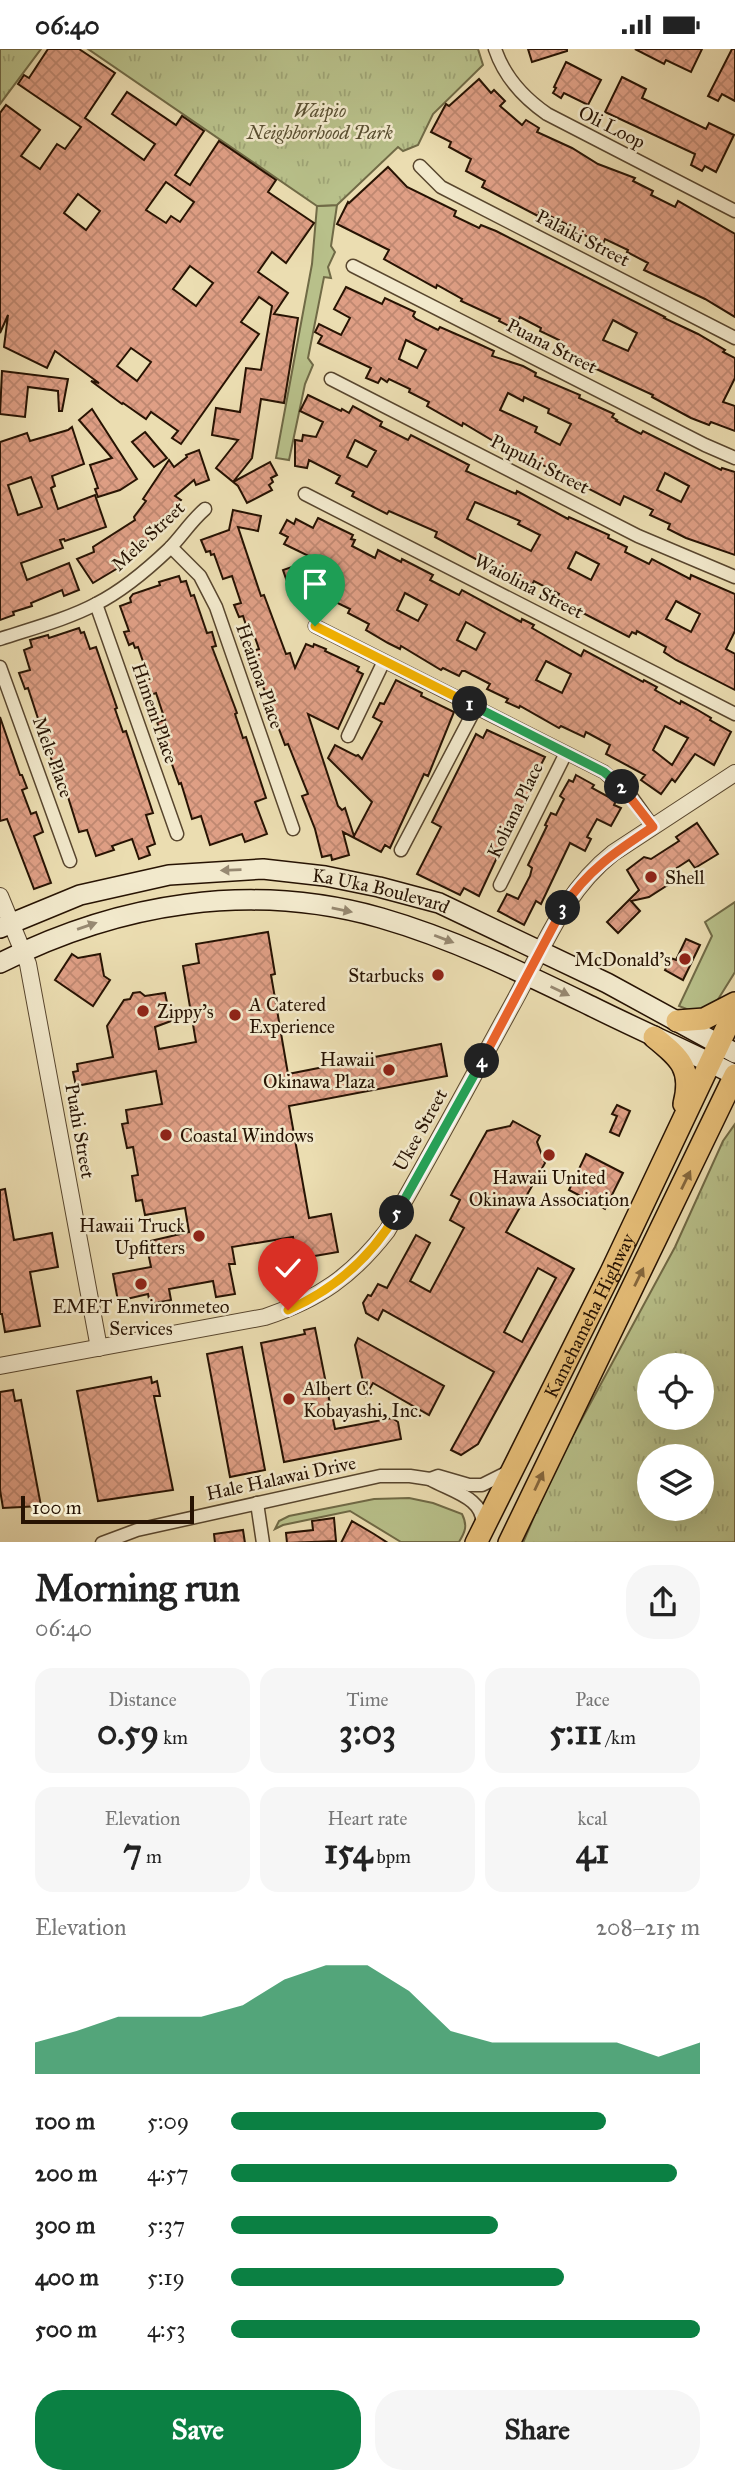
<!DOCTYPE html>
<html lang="en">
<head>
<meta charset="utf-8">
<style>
  body { margin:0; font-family:"IM FELL Great Primer",serif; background:#f6f6f6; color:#222; height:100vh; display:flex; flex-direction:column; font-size:26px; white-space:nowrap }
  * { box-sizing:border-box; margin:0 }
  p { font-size:23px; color:#767676 }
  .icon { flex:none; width:38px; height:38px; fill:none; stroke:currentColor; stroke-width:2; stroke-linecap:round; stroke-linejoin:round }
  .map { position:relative; height:1493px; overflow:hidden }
  .side { display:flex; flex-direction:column; background:#fff; flex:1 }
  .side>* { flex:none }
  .fabs { position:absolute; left:637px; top:1304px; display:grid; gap:14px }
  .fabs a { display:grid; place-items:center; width:77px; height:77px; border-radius:50%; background:#fff; box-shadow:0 7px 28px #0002; font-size:35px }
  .scale { position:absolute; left:21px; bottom:18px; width:173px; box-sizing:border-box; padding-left:7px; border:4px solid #271303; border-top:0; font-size:19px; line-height:24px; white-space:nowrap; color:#271303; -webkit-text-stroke:5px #f2e9cc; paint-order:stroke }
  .pin { position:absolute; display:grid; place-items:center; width:60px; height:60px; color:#fff; margin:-72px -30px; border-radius:50% 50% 50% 0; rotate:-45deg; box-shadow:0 0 7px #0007 }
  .pin .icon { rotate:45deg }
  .km { position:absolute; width:35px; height:35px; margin:-18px; border-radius:50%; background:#222; color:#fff; font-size:19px; line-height:35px; text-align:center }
  .round { display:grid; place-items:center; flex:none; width:74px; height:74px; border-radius:28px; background:#f6f6f6 }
  .head { display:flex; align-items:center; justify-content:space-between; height:119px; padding:0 35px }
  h1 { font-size:38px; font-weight:700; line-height:52px }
  .figures { display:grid; grid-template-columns:repeat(3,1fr); gap:10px; height:119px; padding:7px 35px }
  .figures div { display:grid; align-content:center; border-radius:18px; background:#f6f6f6; text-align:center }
  .figures b { font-size:35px; font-weight:700 }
  .figures small { font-size:19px; font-weight:400 }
  .figures p { font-size:19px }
  .chart { height:196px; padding:14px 35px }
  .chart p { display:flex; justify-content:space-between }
  .chart svg { width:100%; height:126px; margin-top:7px; fill:#0b8043; opacity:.7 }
  .button { display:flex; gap:14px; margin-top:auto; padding:14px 35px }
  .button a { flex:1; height:80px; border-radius:28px; background:#0b8043; color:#fff; font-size:28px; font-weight:700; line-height:80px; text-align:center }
  .button a+a { background:#f6f6f6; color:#222 }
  ul { padding:0 35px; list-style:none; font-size:23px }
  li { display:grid; grid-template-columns:112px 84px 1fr; align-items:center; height:52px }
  li i { height:18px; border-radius:9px; background:#0b8043 }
  .status { display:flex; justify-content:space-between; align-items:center; height:49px; padding:0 35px; background:#fff; direction:ltr }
  .status svg { height:19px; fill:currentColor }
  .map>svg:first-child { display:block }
  .grass { fill:#b8c08a; stroke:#706a46; stroke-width:2 }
  .park { fill:url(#park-tufts); stroke:#706a46; stroke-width:2; fill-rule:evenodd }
  .building { fill:url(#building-cross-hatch); stroke:#271303; stroke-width:2; fill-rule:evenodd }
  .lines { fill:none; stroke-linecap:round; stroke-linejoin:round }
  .minor-casing { stroke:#58462e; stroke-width:15 }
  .tertiary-casing { stroke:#58462e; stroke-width:18 }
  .secondary-casing { stroke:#271303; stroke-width:22 }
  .primary-casing { stroke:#271303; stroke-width:24 }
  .minor { stroke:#f2e9cc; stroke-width:12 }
  .tertiary { stroke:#f2e9cc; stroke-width:16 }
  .secondary { stroke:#f2e9cc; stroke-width:19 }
  .primary { stroke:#e6be78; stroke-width:21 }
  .oneway { fill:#978972 }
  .oneway2 { fill:#86683e }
  .split-1-casing { stroke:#fff; stroke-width:14 }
  .split-2-casing { stroke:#fff; stroke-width:14 }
  .split-3-casing { stroke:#fff; stroke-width:14 }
  .split-4-casing { stroke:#fff; stroke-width:14 }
  .split-5-casing { stroke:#fff; stroke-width:14 }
  .split-6-casing { stroke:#fff; stroke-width:14 }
  .split-1 { stroke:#f5b400; stroke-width:9 }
  .split-2 { stroke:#22a559; stroke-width:9 }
  .split-3 { stroke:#f0652b; stroke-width:9 }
  .split-4 { stroke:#f0652b; stroke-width:9 }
  .split-5 { stroke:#22a559; stroke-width:9 }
  .split-6 { stroke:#f5b400; stroke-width:9 }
  .poi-dot { fill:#8f2418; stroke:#f2e9cc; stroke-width:2.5 }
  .labels { text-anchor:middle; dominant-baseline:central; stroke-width:5; stroke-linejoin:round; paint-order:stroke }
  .park-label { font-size:19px; font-style:italic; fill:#5a5032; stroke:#f2e9cc }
  .street-label { font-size:19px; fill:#271303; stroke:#f2e9cc }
  .poi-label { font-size:19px; fill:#271303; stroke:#f2e9cc; text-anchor:start }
</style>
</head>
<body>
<div class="status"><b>06:40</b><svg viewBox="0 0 49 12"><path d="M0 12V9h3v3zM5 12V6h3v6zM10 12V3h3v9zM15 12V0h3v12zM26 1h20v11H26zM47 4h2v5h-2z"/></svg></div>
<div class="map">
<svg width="735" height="1494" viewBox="0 0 735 1494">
  <defs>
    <pattern id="park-tufts" width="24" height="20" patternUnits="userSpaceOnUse" patternTransform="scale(1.75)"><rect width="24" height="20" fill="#b8c08a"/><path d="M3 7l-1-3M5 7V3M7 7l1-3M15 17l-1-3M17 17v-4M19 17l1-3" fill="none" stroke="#9ea475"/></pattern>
    <pattern id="building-cross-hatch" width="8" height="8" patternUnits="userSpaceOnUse" patternTransform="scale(1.75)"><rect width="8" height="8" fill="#df9f85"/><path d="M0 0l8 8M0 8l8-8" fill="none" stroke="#bf8871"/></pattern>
  </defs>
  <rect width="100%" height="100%" fill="#ebddb1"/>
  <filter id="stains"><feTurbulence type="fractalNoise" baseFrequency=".00286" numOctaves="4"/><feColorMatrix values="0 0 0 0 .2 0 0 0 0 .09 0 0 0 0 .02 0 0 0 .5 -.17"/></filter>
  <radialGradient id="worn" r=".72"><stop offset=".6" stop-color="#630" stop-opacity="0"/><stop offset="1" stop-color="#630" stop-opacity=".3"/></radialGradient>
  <g class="grass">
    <path d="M337,156L331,197L335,203L328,218L331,229L324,228L308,309L313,316L305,335L289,411L276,409L312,215L317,157Z"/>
    <path d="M735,853V923L717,952L701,962L689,961L679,957L712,887L705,873Z"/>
    <path d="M409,1449L433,1454L462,1465C468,1477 465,1483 459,1493H401L350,1462L283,1476L275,1480L279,1472L289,1467L374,1450Z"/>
  </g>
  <g class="park">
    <path d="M0,0H41L0,55Z"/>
    <path d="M88,0H478L483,16L433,65L418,96L403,102L398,98L337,156L317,157Z"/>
    <path d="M735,1075V1493L523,1494L551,1427L675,1198L723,1092ZM649,1316H702V1368H649ZM649,1407H702V1460H649Z"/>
  </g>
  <g class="building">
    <path d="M48,0H79L115,24L85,69L144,111L155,95L112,65L127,43L176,76L182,67L204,82L175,126L190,136L219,92L276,131L268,143L314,174L286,214L272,203L258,223L288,244L274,265L298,269L284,354L261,350L252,409L233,433L270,413L277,426L271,429L273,433L269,436L272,441L247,454L238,437L216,419L238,391L212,386L216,359L240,363L246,319L261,321L272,257L259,248L241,273L259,285L181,395L172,389L178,382L151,363L146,370L123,354L122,355L91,332L99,334L55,302L47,319L4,298L8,266L0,284V64L6,56L40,81L21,107L40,120L57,95L65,100L81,78L18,35L24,26L29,29ZM166,133L194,153L180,173L171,167L166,174L146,161ZM78,145L100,162L86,181L64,164ZM190,217L213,234L196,257L173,240ZM131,299L151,313L137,332L117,317Z"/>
    <path d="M528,0H567V2L532,13Z"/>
    <path d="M635,0H702L691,23L666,11L664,15Z"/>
    <path d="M732,0H735V52L722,45L718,52L708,47Z"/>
    <path d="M566,13L601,31L588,56L564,44L561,49L553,44L556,39L554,38Z"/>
    <path d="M622,28L646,40L642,49L706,80L709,74L734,86L716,123L705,117L702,122L691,116L695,105L605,63Z"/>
    <path d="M479,30L491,44L494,41L505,52L500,57L522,76L526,71L539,79L537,83L572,99L598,115L635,129L633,132L653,142L651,146L675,158L678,152L735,185V268L705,250L644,221L648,214L627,203L628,201L605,190L603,195L580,184L578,187L565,181L568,176L540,162L538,167L482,138L485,132L466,122L471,110L449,98L451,93L431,83L446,55L449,57Z"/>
    <path d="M388,118L407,138L456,162L454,167L479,179L481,176L496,182L665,268L664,269L698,285L725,301L723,303L735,309V329L723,353L735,357V382L711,373L709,376L691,369L652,348L653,346L592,318L556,298L559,291L540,282L541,279L520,268L515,280L499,272L500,270L461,252L462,250L437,236L436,239L384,210L389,201L337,175L348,153L349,154ZM613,271L637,284L628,302L603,291Z"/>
    <path d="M346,238L382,255L385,249L415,263L413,267L416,270L438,281L440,278L481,296L494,302L492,307L523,317L536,324L535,327L580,346L579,349L614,365L612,368L617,371L616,372L641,385L643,382L721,421L722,419L735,423V506L686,489L668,480L670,475L650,466L653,461L624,447L620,456L496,392L495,393L463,374L462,377L427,357L429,353L409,343L410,340L389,330L387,333L381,329L378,334L366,329L371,319L318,294L322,287L315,283L319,275L341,286L350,269L334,260ZM406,291L426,301L417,319L399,310ZM508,344L523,352L524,348L549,360L548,364L571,375L560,396L535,383L537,378L500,361ZM665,424L689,437L681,453L657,441Z"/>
    <path d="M2,322L68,330L62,362H59L58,342L28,338L25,368L0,365Z"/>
    <path d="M308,346L341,362L342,360L349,364L353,357L382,373L380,377L408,391L411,386L469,416L466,422L516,445L517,442L568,470L569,468L609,486L608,489L627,498L625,503L649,515L652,510L690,530L691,526L735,545V582L726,600L735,605V641L676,611L664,603L666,598L637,582L636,585L632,583L629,588L556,550L559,545L534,532L532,536L509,524L507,527L435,488L437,483L389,462L387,465L352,447L354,443L336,434L340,427L309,411L307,419L295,417V391L302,392L303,386L316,388L323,373L300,362ZM355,391L376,402L367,418L347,408ZM475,453L520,472L518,475L540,486L531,502L467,470ZM576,503L599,515L591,531L568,519ZM676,552L700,565L691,583L666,570Z"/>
    <path d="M92,360L137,430L120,441L98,448L95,440L98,439L90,416L112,409L79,371Z"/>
    <path d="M72,378L84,415L52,427L55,437L51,439L58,460L95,446L106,478L65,492L64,490L60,491L63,499L21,514L27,531L69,514L79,541L64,547L62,541L31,554L32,557L13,563L14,566L0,571V393L27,384L30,392L68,381ZM31,428L42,458L18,466L8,436Z"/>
    <path d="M145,383L167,409L154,418L132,393Z"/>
    <path d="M199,401L209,431L196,436L194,431L175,447L181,451L150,490L118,519L93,534L77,510L94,503L93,498L135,471L134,468L146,452L143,450L169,411L174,418L187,408L186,406Z"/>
    <path d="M233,461L261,467L258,482L238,478L261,547L264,546L286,605L290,604L295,619L306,595L313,598L314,595L326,600L325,602L359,618L357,622L363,625L338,680L308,665L338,757L342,761L345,759L354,787L372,753L328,709L335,696L356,707L358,706L362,710L382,673L373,668L380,654L384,655L396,631L422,644L421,647L454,663L428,727L424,725L390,799L385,796L381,803L343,783L349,806L332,811L331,806L322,808L315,780L302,747L308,745L288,695L285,696L250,603L259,600L253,583L249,585L243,567L239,568L234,556L241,554L232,527L223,530L214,505L211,506L210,502L206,503L201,491L229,481Z"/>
    <path d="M318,469L353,486L351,490L355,491L352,497L375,509L378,501L401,513L402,510L433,526L430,531L459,546L462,541L521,573L522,570L534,576L532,579L581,607L584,601L643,633L644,631L657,638L655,641L680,655L681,652L696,660L711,669L710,671L731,683L714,716L695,705L675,733L672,730L661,745L641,731L645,726L606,705L610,696L586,683L584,688L561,677L559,679L520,657L519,659L506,653L508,650L487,640L490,635L465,622H462L459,627L443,619L441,621L401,597L400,600L388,594L366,581L369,575L348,564L350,560L311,541L292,547L283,521L315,510L284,495L288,488L280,484L287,471L294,475L296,470L313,479ZM405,544L427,556L418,572L397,561ZM466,573L485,584L476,601L457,591ZM546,612L571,625L562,644L536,631ZM665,677L688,689L672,716L653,701Z"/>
    <path d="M179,527L181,533L186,532L191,547L194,546L207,584L212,583L216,597L212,598L237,664L235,665L243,689L246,688L266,749L255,753L267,785L245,793L242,785L210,796L201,767L192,770L181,734L179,735L157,673L165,671L156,644L148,647L141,627L147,624L138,598L135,599L133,594L129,596L124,583L129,582L120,557L131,553L130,549L133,545L160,536L159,533Z"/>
    <path d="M79,579L81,584L84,583L90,600L96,598L117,659L115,660L123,683L126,682L153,764L146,766L155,795L147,798L150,806L139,810L132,790L112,797L114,801L96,807L87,781L79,783L68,748L64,749L28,639L25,640L19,624L30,621L24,601L32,598L30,591L48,586L49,589Z"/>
    <path d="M0,668L20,726H22L27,739L22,741L31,765L36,763L43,783L34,787L51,834L34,840L7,770L0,772Z"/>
    <path d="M487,681L545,708L533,731L537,733L503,794L506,795L501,805L499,804L479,847L464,839L460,846L417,825L441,778L432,773L476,685L483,689Z"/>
    <path d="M576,726L594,736L592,739L616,752L614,756L621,759L611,777L597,770L587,788L591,790L585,802L570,794L541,855L536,852L524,876L498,862L507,845L518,850L530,827L532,819L528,816L547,777L545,776L551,764L556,766L564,750L560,747L569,731L573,733Z"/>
    <path d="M697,774L718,805L695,819L689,811L669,824L674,832L649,848L631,852L640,862L618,884L607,873L639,841L627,821L644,808L651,810L679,792L676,788Z"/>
    <path d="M268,883L275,925L271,926L288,1025L441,995L447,1027L289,1057L309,1169L331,1165L338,1203L297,1210L293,1188L232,1198L235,1215H229L235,1245L216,1248L213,1232L169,1240L171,1251L150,1255L148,1245L118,1252L113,1225L151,1218L146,1193L189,1183L185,1159L145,1166L142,1151L136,1152L132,1127L138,1126L133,1098L127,1099L122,1075L128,1074L126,1061L162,1055L156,1022L76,1037L73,1023L78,1022L77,1015L113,1008L107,977L124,951L130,950L133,944L140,943L145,947L165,944L171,972L155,978L159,1000L196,993L183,917L199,914L196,895Z"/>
    <path d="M686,890L700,896L683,931L665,921L671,909L676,911Z"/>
    <path d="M72,905L78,909L100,905L104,927L110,931L93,957L55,931Z"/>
    <path d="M617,1056L630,1062L619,1087L610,1083L617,1067L612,1065Z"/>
    <path d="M513,1072L540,1087L537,1093L545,1114L506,1183L574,1220L478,1395L461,1406L451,1401L494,1323L383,1261L378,1271L366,1264L363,1254L368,1246L371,1247L378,1235L387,1239L416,1186L430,1194L410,1232L430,1243L464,1179L450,1171L460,1151L451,1146L487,1082L510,1077ZM538,1219L556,1229L522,1293L504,1283Z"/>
    <path d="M586,1105L623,1124L605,1160L569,1141Z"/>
    <path d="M5,1140L14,1191L52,1184L58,1218L30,1223L40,1277L5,1283L2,1265H0V1141Z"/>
    <path d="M315,1279L335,1380L392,1369L398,1373L401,1390L284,1413L261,1294L305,1285L304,1281Z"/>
    <path d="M358,1289L444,1337L429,1366L373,1334L366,1346L355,1296Z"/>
    <path d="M242,1298L265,1421L230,1428L207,1305Z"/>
    <path d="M151,1328L152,1334L157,1332L160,1347H154L173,1441L98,1452L77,1342Z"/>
    <path d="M13,1341L15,1352L21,1351L41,1457L3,1459L0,1441V1343Z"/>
    <path d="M334,1469L336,1492L287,1494L286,1484L313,1481L312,1472Z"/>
    <path d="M352,1472L374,1485L388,1494H341Z"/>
    <path d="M243,1481L245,1494H215L214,1485Z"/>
  </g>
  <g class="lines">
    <g class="minor-casing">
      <g id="minor">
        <path d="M495,0C504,27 524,49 547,65L735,162"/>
        <path d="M420,117L441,138L735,289"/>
        <path d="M353,217L705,396L735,409"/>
        <path d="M331,330L638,487L735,528"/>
        <path d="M305,445L735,665"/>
        <path d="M171,498L200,527L216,558L293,780"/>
        <path d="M96,555L177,785"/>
        <path d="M315,577L604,723L633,750L653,778"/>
        <path d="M0,590C30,580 68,570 96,555C122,542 148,520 169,500C182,487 190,473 205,460"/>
        <path d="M0,618L70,812"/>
        <path d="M348,687L384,612"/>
        <path d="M401,801L476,658"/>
        <path d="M500,836L566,704"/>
        <path d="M430,1430C450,1442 486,1449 482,1477"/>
        <path d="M257,1454L263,1494"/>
        <path d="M102,1494L137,1481L380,1427H410L430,1430L438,1427L469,1436H482L508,1423"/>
      </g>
    </g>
    <g class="tertiary-casing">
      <g id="tertiary">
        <path d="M0,847L28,915L99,1299"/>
        <path d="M0,1317L265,1268C319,1250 352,1227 387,1182C430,1108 470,1033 511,958C542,903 562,844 613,804L735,724"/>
      </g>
    </g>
    <g class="secondary-casing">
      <g id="secondary">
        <path id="s1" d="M0,879L80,846L169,826L263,820L325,827L379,838L439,854L607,934L735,1004"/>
        <path d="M0,914C119,854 251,832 381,869C454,890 523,924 591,957C639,981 688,1002 735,1026"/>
      </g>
    </g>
    <g class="primary-casing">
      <g id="primary">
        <path d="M677,972L704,970L735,954"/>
        <path d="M654,988C680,1009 693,1020 684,1055"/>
        <path id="s2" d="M476,1494L611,1223L735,961"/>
        <path d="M509,1494L735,1026"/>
      </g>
    </g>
    <use href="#minor" class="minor"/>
    <use href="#tertiary" class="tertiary"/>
    <use href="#secondary" class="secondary"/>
    <use href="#primary" class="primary"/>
  </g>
  <defs><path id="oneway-solid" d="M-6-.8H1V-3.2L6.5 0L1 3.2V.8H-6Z" transform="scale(1.75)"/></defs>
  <g class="oneway">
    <use href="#oneway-solid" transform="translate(231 821) rotate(178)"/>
    <use href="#oneway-solid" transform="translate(342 861) rotate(11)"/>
    <use href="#oneway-solid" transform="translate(87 877) rotate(-19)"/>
    <use href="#oneway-solid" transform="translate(444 890) rotate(21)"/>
    <use href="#oneway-solid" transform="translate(560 942) rotate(26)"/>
  </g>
  <g class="oneway2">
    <use href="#oneway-solid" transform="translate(686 1131) rotate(-64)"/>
    <use href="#oneway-solid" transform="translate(639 1228) rotate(-64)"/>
    <use href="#oneway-solid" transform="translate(539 1432) rotate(-65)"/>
  </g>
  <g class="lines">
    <g class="split-1-casing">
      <path id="split-1" d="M315,577L470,655"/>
    </g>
    <g class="split-2-casing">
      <path id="split-2" d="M470,655L604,723L622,738"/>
    </g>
    <g class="split-3-casing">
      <path id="split-3" d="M563,859C586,822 618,801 653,778L622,738"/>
    </g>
    <g class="split-4-casing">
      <path id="split-4" d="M482,1012L563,859"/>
    </g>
    <g class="split-5-casing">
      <path id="split-5" d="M397,1164L482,1012"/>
    </g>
    <g class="split-6-casing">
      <path id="split-6" d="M288,1261C335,1240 371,1209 397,1164"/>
    </g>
    <use href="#split-1" class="split-1"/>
    <use href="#split-2" class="split-2"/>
    <use href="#split-3" class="split-3"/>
    <use href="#split-4" class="split-4"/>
    <use href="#split-5" class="split-5"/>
    <use href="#split-6" class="split-6"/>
  </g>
  <g class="poi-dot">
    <circle cx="651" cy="828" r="7"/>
    <circle cx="685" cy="910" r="7"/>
    <circle cx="438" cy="926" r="7"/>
    <circle cx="143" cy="962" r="7"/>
    <circle cx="235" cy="966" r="7"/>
    <circle cx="389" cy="1021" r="7"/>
    <circle cx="166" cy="1086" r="7"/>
    <circle cx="549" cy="1106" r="7"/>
    <circle cx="199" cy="1187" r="7"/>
    <circle cx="141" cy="1235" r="7"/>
    <circle cx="289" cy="1350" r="7"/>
  </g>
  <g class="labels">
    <g class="park-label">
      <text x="320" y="61">Waipio<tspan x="320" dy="22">Neighborhood Park</tspan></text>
    </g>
    <g class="street-label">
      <text transform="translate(612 78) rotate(27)">Oli Loop</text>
      <text transform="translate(583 189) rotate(27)">Palaiki Street</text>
      <text transform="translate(552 297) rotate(27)">Puana Street</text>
      <text transform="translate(540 415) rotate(27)">Pupuhi Street</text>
      <text transform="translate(148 487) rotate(-43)">Mele Street</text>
      <text transform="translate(529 537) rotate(27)">Waiolina Street</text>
      <text transform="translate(260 627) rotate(71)">Heainoa Place</text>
      <text transform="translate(155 664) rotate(71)">Himeni Place</text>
      <text transform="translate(53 708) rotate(70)">Mele Place</text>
      <text transform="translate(515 761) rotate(-64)">Koliana Place</text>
      <text stroke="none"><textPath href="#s1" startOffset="392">Ka Uka Boulevard</textPath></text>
      <text transform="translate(420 1081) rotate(-61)">Ukee Street</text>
      <text transform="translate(80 1082) rotate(80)">Puahi Street</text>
      <text stroke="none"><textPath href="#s2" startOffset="254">Kamehameha Highway</textPath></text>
      <text transform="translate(281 1429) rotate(-12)">Hale Halawai Drive</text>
    </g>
    <g class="poi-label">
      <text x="665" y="828">Shell</text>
      <text x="671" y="910" text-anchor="end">McDonald's</text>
      <text x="424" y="926" text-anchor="end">Starbucks</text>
      <text x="249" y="955">A Catered<tspan x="249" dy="22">Experience</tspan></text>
      <text x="157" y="962">Zippy's</text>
      <text x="375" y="1010" text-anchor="end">Hawaii<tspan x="375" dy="22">Okinawa Plaza</tspan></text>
      <text x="180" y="1086">Coastal Windows</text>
      <text x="549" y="1128" text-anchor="middle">Hawaii United<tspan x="549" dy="22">Okinawa Association</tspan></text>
      <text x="185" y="1176" text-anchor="end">Hawaii Truck<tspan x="185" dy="22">Upfitters</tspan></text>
      <text x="141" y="1257" text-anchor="middle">EMET Environmeteo<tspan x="141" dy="22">Services</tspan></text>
      <text x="303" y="1339">Albert C.<tspan x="303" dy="22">Kobayashi, Inc.</tspan></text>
    </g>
  </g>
  <rect width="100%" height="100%" filter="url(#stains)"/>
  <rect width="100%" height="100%" fill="url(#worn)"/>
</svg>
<div class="fabs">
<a><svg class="icon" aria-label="locate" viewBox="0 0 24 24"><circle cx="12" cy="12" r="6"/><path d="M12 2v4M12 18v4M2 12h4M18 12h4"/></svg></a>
<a><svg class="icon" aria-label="layers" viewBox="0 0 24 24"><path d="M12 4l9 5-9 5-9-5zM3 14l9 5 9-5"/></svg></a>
</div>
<div class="scale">100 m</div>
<div class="pin" style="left:315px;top:577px;background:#1e9e55"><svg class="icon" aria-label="arrive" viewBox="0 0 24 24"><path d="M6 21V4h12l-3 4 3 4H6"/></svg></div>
<div class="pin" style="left:288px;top:1261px;background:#d93025"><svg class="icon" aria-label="check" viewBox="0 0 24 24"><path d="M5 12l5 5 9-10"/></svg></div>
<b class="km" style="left:470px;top:655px">1</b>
<b class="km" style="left:622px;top:738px">2</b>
<b class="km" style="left:563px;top:859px">3</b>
<b class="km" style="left:482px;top:1012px">4</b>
<b class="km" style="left:397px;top:1164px">5</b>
</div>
<section class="side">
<div class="head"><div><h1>Morning run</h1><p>06:40</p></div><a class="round"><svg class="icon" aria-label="share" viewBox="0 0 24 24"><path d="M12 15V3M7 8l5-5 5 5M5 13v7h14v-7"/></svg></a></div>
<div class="figures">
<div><p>Distance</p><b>0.59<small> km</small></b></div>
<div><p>Time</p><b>3:03</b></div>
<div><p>Pace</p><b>5:11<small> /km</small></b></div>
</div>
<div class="figures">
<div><p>Elevation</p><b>7<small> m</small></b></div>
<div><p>Heart rate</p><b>154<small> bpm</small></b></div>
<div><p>kcal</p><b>41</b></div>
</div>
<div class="chart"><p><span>Elevation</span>208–215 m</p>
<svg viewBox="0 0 160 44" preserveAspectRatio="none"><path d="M0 44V33L10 29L20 24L30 24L40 24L50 20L60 11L70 6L80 6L90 15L100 29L110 33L120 33L130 33L140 33L150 38L160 33V44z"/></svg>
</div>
<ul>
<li><b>100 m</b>5:09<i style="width:80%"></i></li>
<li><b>200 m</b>4:57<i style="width:95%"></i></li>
<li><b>300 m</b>5:37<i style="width:57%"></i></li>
<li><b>400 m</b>5:19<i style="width:71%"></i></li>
<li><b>500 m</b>4:53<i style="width:100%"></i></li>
</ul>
<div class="button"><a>Save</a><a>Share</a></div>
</section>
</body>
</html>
